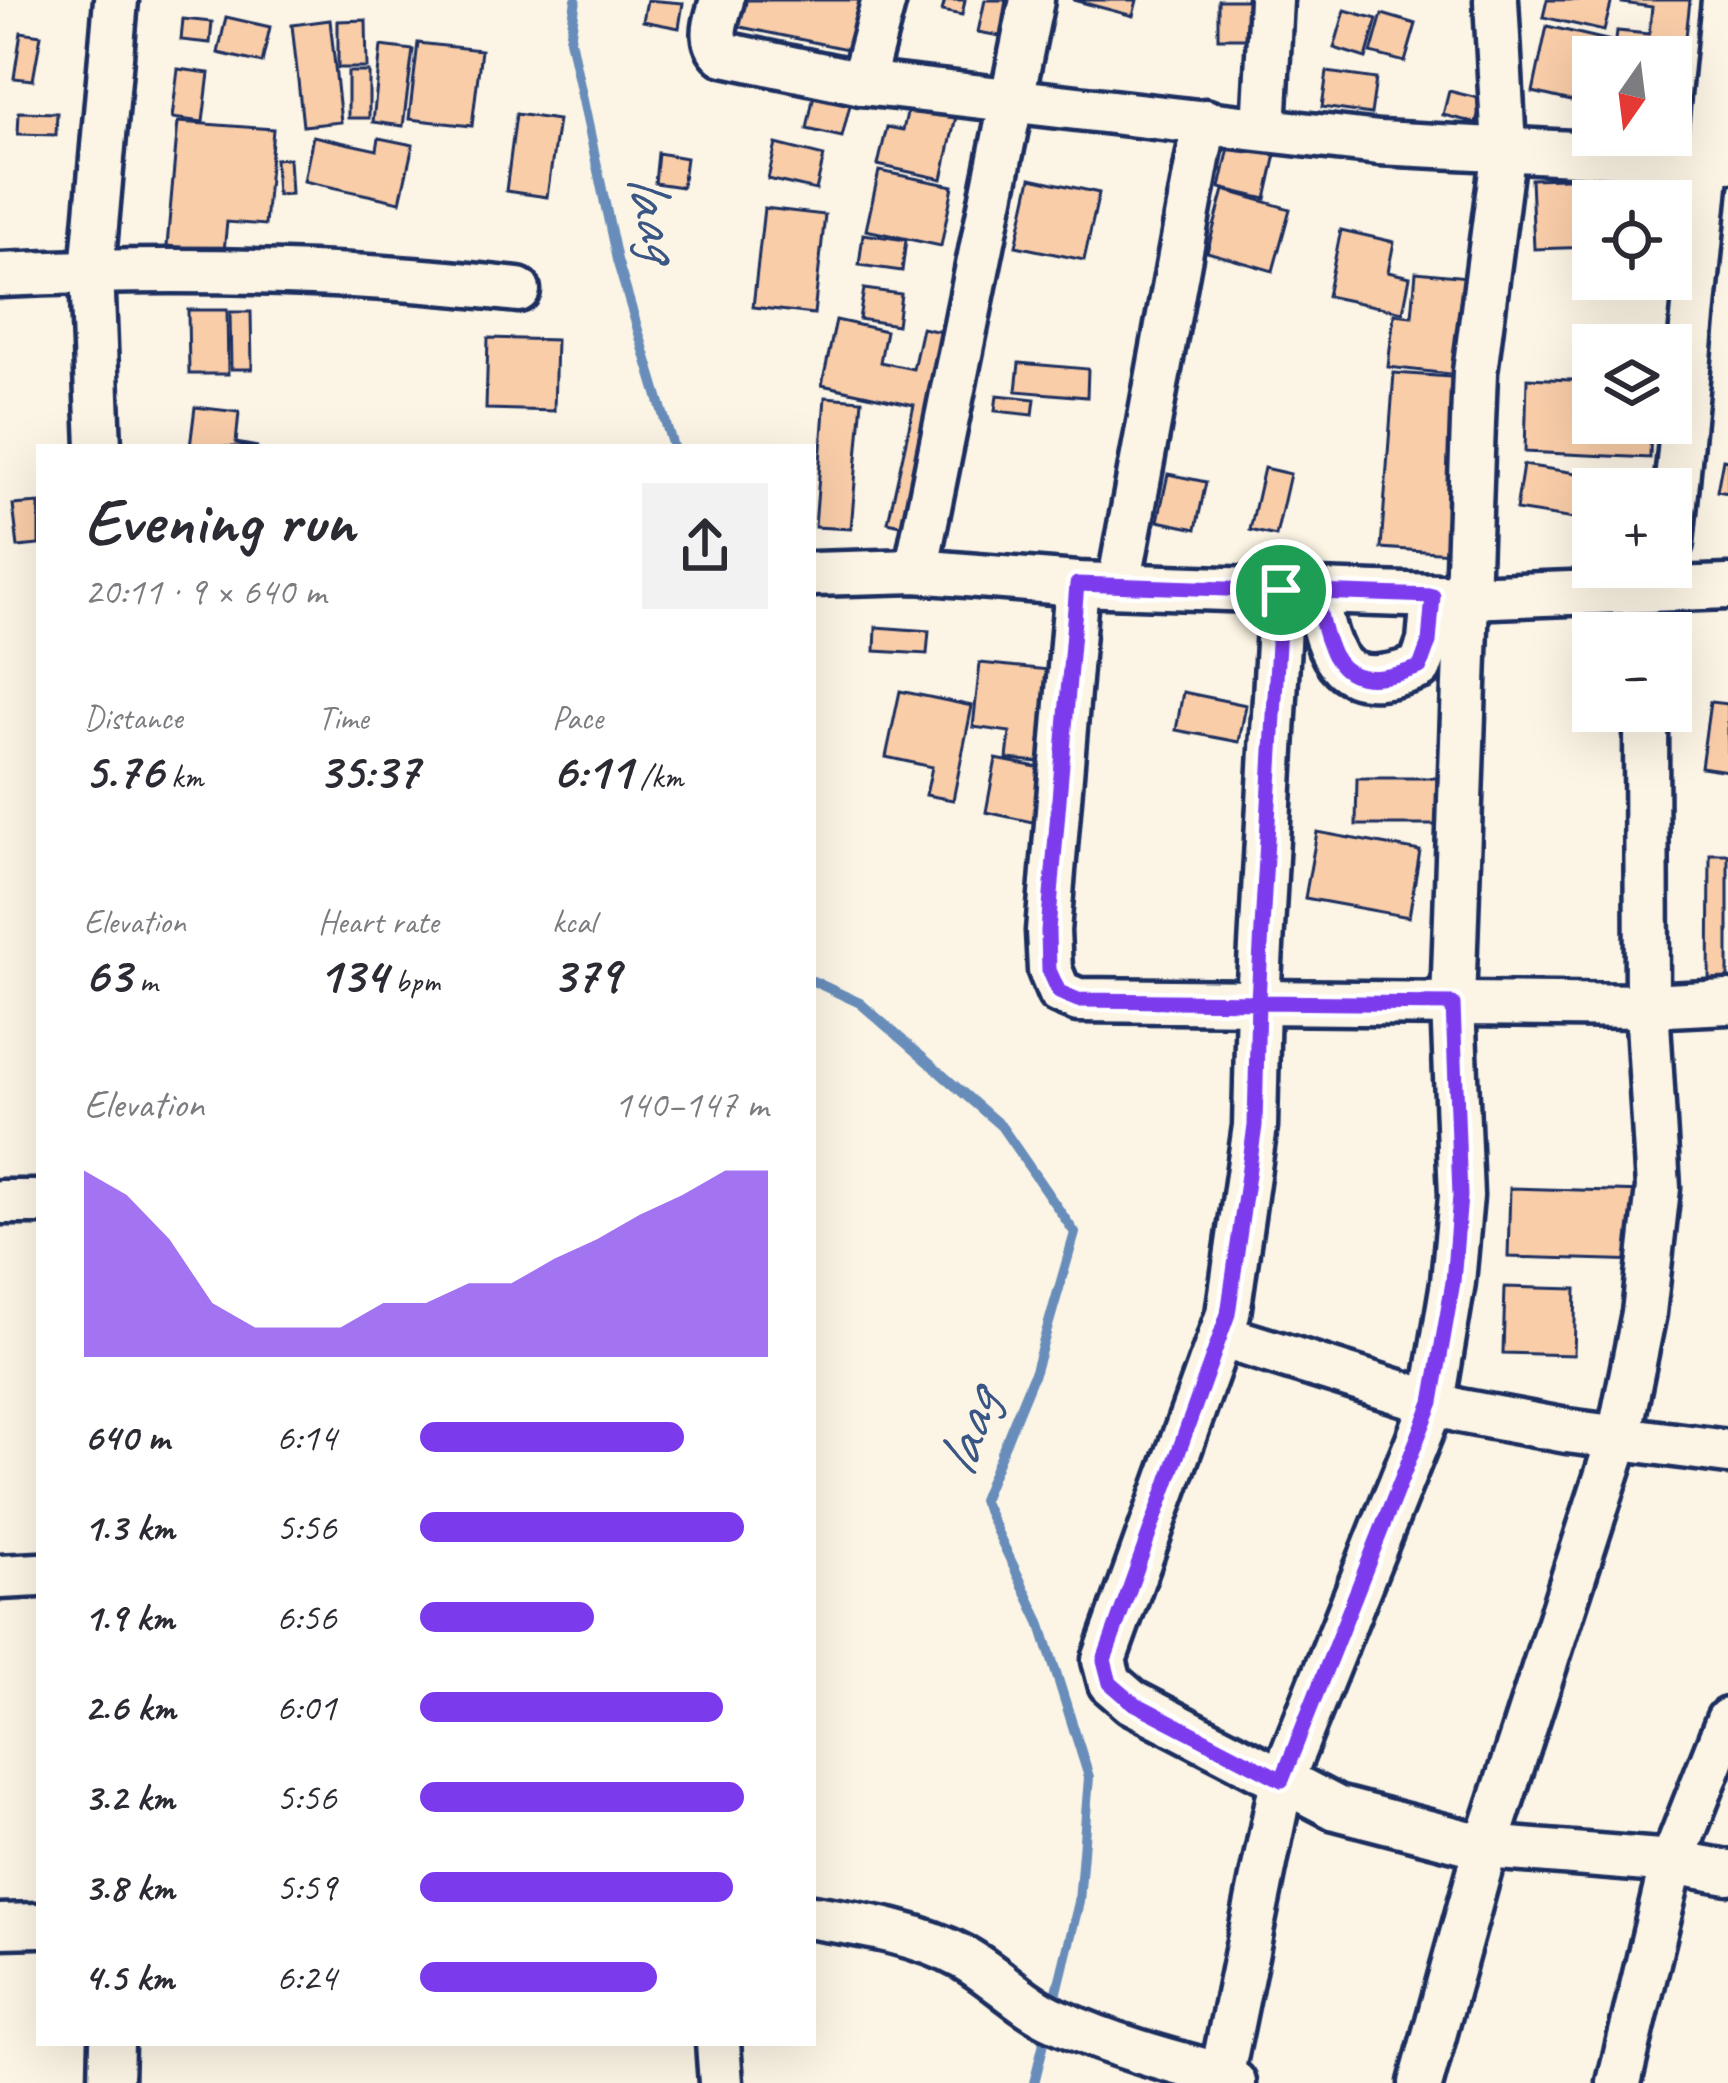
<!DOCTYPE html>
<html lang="en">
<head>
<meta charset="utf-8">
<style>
  body { margin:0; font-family:Caveat,sans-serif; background:#f2f2f3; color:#2b2b33; height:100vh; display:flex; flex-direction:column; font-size:45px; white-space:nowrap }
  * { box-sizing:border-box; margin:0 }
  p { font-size:39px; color:#7c7c81 }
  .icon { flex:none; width:66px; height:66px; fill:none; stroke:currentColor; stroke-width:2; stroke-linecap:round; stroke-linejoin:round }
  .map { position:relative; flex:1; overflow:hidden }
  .panel { position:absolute; left:36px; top:444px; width:780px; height:1602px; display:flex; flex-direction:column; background:#fff; border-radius:0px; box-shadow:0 12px 48px #0002 }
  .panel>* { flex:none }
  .needle { width:78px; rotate:194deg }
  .tools { position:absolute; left:1572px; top:36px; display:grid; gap:24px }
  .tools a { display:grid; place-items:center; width:120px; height:120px; border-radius:0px; background:#fff; box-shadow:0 12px 48px #0002; font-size:60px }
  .pin { position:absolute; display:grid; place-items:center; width:102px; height:102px; color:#fff; margin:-51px; border:6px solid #fff; border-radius:50%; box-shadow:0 3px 12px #0007 }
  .round { display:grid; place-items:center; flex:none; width:126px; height:126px; border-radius:0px; background:#f2f2f3 }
  .head { display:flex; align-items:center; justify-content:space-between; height:204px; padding:0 48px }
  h1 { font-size:66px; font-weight:600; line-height:90px }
  .figures { display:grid; grid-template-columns:repeat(3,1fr); gap:18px; height:204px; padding:12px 48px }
  .figures div { display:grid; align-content:center }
  .figures b { font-size:51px; font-weight:600 }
  .figures small { font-size:33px; font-weight:400 }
  .figures p { font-size:33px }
  .chart { height:336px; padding:24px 48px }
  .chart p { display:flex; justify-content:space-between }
  .chart svg { width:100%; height:216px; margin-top:12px; fill:#7c3aed; opacity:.7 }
  ul { padding:0 48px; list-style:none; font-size:39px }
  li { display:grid; grid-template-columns:192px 144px 1fr; align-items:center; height:90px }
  li i { height:30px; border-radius:15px; background:#7c3aed }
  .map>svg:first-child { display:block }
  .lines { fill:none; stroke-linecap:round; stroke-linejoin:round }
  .stream { stroke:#678dba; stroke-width:10 }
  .building { fill:#f9cda8; stroke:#1b2f5e; stroke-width:3 }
  .minor-casing { stroke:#1b2f5e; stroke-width:51 }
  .minor { stroke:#fcf5e5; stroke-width:42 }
  .route-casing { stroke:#fff; stroke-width:24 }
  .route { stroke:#7c3aed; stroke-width:15 }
  .labels { text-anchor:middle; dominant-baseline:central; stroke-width:9; stroke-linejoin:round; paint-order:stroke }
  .water-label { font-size:63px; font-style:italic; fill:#3a5684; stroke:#fcf5e5 }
</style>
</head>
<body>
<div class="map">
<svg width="1728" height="2083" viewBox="0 0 1728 2083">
  <rect width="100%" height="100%" fill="#fcf5e5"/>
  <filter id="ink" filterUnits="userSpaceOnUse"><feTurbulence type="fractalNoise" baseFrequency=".00833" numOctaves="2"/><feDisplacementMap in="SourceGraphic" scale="24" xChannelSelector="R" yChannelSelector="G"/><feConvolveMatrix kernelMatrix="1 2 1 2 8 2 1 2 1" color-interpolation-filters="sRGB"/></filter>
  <g filter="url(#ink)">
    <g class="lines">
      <g class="stream">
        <path d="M576,0L570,39L617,260L673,447"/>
        <path d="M813,981L860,1003L1001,1126L1075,1233L1035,1371L982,1500L1040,1622L1089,1777L1079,1902L1053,2008"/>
        <path d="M1034,2083L1048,2026"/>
      </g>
    </g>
    <g class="building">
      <path d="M647,0L683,3L679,28L643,21Z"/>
      <path d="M741,0H877L866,53L736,26Z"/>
      <path d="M945,0H965L962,15L942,11Z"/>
      <path d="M985,0H1006L1000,36L978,32Z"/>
      <path d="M1073,0H1137L1133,16Z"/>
      <rect x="1218" y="0" width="38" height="38"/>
      <path d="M1547,0H1612L1604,31L1543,17Z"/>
      <path d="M1622,0H1690L1678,111L1671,110V57H1614L1617,31L1649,34L1652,7L1622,3Z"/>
      <path d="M1345,10L1377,19L1366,58L1334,48Z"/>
      <path d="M1382,14L1416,24L1405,62L1371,53Z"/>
      <path d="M226,17L270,27L262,63L218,53Z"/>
      <path d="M183,19L212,22L210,43L181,40Z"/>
      <path d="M330,20L341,122L303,126L292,25Z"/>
      <path d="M366,20L367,68H338V21Z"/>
      <path d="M1547,26L1615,42L1612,57H1593V106L1533,92Z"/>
      <path d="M21,32L41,35L33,80L14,78Z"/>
      <path d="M418,43L481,50L472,126L409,119Z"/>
      <path d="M381,46L413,50L403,126L373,122Z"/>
      <path d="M178,69L209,73L203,122L172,118Z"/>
      <rect x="348" y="72" width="21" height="46"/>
      <path d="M1327,72L1376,79L1371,114L1322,107Z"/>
      <path d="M815,89L852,97L842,137L807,129Z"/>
      <path d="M1449,91L1482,99L1476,123L1443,115Z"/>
      <path d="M910,101L957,112L942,179L878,165L887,127L903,130Z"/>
      <path d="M19,112L57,113L56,135L18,134Z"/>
      <path d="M516,114L558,120L547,197L506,191Z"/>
      <path d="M178,122L273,129L265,225L227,222L224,251L167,246Z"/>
      <path d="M313,136L377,150L379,138L413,145L400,202L304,181Z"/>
      <path d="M1230,143L1276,154L1266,199L1220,188Z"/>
      <path d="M776,144L824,156L816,190L768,179Z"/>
      <path d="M658,153L686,158L682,187L655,183Z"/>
      <path d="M289,158L291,194L277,195L275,159Z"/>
      <path d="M879,171L953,186L941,246L866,230Z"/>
      <rect x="1618" y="176" width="52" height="25"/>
      <path d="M1600,177L1601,201H1593V247L1534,249L1531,179Z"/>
      <path d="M1031,178L1099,193L1084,260L1016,246Z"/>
      <path d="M1224,190L1290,209L1273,271L1207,252Z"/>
      <path d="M764,208L825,215L814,314L753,307Z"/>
      <path d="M1341,230L1394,242L1388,272L1410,277L1403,312L1327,296Z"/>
      <path d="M863,234L906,240L902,271L859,265Z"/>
      <path d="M1416,272L1468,277L1458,375L1388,367L1394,314L1412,316Z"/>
      <path d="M864,289L901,294L897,325L859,319Z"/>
      <path d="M188,310H227L228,374H189Z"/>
      <path d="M230,312H251L252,369H231Z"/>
      <path d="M836,320L886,331L880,362L913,369L922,328L970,338L927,531L888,522L914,405L822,385Z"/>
      <path d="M488,338L556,340L554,411L486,409Z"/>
      <path d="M1019,363L1088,369L1087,397L1016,391Z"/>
      <path d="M1394,373L1464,378L1451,553L1381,548Z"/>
      <path d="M1527,378L1593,381V423H1651L1650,458L1525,452Z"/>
      <path d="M997,395L1035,399L1033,415L995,411Z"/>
      <path d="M825,397L862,400L851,529L815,527Z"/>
      <path d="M195,407L239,412L236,443L258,447H190Z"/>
      <path d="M1723,459L1728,460V493L1717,491Z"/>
      <path d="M1523,465L1603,477L1651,489H1593V522L1516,510Z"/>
      <path d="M1264,468L1290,474L1276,536L1250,530Z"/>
      <path d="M1168,474L1206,482L1196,529L1158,521Z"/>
      <path d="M39,503V545L18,547L13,505Z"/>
      <path d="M876,627L929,631L927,654L875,651Z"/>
      <path d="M980,663L1049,670L1040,762L1007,759L1010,732L973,727Z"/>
      <path d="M900,691L972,706L953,800L926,795L932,767L886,757Z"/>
      <path d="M1183,692L1246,705L1239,742L1176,730Z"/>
      <path d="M1710,702L1728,704V771L1701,767Z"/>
      <path d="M996,759L1047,769L1037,823L986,812Z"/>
      <path d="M1357,778H1447L1446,825H1356Z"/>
      <path d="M1317,832L1420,851L1409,917L1305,898Z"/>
      <path d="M1710,854H1728V989H1709Z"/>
      <path d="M1510,1188L1645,1192L1643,1261L1508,1257Z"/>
      <path d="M1505,1287L1576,1289L1574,1355L1503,1353Z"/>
    </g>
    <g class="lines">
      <g class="minor-casing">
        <g id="minor">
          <path d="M722,0C717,19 707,39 724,54L862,83L1379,143L1728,161"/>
          <path d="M862,83L884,0"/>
          <path d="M1264,128L1271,0"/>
          <path d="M0,275C173,267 345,270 518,290"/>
          <path d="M99,447L92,271L116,0"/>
          <path d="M1671,543L1724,0"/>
          <path d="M916,571L1032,0"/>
          <path d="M813,574L916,571L1077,584L1467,597L1728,587"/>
          <path d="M1077,584L1048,931L1050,970L1059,992L1078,1000L1647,1006L1728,1002"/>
          <path d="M1119,585L1205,121"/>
          <path d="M1281,590L1258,1000L1255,1126L1228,1314L1104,1660L1110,1683L1132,1702L1336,1808L1486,1847L1672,1862L1728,1872"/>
          <path d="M1315,591C1330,662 1339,696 1420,667L1429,642L1433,596"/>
          <path d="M0,1202H39"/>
          <path d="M1220,1336L1460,1411L1567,1431L1728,1452"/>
          <path d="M0,1577L39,1575"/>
          <path d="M813,1917C864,1925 918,1933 964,1958C996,1976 1022,2005 1056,2020C1110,2045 1165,2060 1222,2075L1234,2083"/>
          <path d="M0,1926L39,1925"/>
          <path d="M718,2043L721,2083"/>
          <path d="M111,2083L112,2043"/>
          <path d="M1220,2083L1282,1780L1433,1402L1453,1282L1461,1196L1453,1004L1473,423L1475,372L1504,148L1496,0"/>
          <path d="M1421,2083L1486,1847L1619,1437L1644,1313L1658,1188L1647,1006L1646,711"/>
          <path d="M1619,2083L1672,1862L1728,1720"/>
        </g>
      </g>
      <use href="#minor" class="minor"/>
    </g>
  </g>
  <g class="lines" filter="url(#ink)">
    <g class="route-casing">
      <path id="route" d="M1281,590L1258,1000L1255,1126L1228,1314L1104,1660L1110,1683L1132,1702L1282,1780L1432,1402L1453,1282L1460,1196L1453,1004L1078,1000L1059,992L1049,970L1048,931L1077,584L1433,596L1429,642L1420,667C1338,696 1330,663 1315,591L1281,590"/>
    </g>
    <use href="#route" class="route"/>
  </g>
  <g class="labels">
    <g class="water-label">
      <text transform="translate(655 215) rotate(77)">laag</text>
      <text transform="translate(967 1433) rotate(-73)">laag</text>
    </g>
  </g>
</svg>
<div class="tools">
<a><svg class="needle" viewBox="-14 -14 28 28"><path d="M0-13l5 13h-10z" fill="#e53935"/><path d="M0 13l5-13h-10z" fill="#7c7c81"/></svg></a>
<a><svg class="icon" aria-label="locate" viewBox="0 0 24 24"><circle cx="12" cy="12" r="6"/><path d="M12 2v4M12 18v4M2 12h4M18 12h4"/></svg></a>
<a><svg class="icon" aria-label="layers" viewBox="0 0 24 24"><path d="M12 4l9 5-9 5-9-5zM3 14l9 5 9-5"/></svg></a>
<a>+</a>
<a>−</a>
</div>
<div class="pin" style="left:1281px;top:590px;background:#1e9e55"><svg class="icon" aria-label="arrive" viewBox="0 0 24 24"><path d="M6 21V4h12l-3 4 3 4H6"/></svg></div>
<section class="panel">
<div class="head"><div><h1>Evening run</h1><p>20:11 · 9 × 640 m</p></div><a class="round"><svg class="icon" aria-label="share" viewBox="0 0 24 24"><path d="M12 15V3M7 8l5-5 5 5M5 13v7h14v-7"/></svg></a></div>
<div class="figures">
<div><p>Distance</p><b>5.76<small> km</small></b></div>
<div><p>Time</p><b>35:37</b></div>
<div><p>Pace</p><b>6:11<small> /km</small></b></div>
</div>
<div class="figures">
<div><p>Elevation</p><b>63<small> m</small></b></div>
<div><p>Heart rate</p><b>134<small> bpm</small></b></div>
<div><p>kcal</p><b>379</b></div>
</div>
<div class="chart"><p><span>Elevation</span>140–147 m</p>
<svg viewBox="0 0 160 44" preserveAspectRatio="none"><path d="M0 44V6L10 11L20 20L30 33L40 38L50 38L60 38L70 33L80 33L90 29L100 29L110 24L120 20L130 15L140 11L150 6L160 6V44z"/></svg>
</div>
<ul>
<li><b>640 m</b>6:14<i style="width:76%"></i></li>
<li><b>1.3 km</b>5:56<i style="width:93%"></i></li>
<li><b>1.9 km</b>6:56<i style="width:50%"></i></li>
<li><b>2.6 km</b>6:01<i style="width:87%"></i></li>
<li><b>3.2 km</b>5:56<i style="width:93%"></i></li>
<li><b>3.8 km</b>5:59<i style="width:90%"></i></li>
<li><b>4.5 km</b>6:24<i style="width:68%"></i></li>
</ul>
</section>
</div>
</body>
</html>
